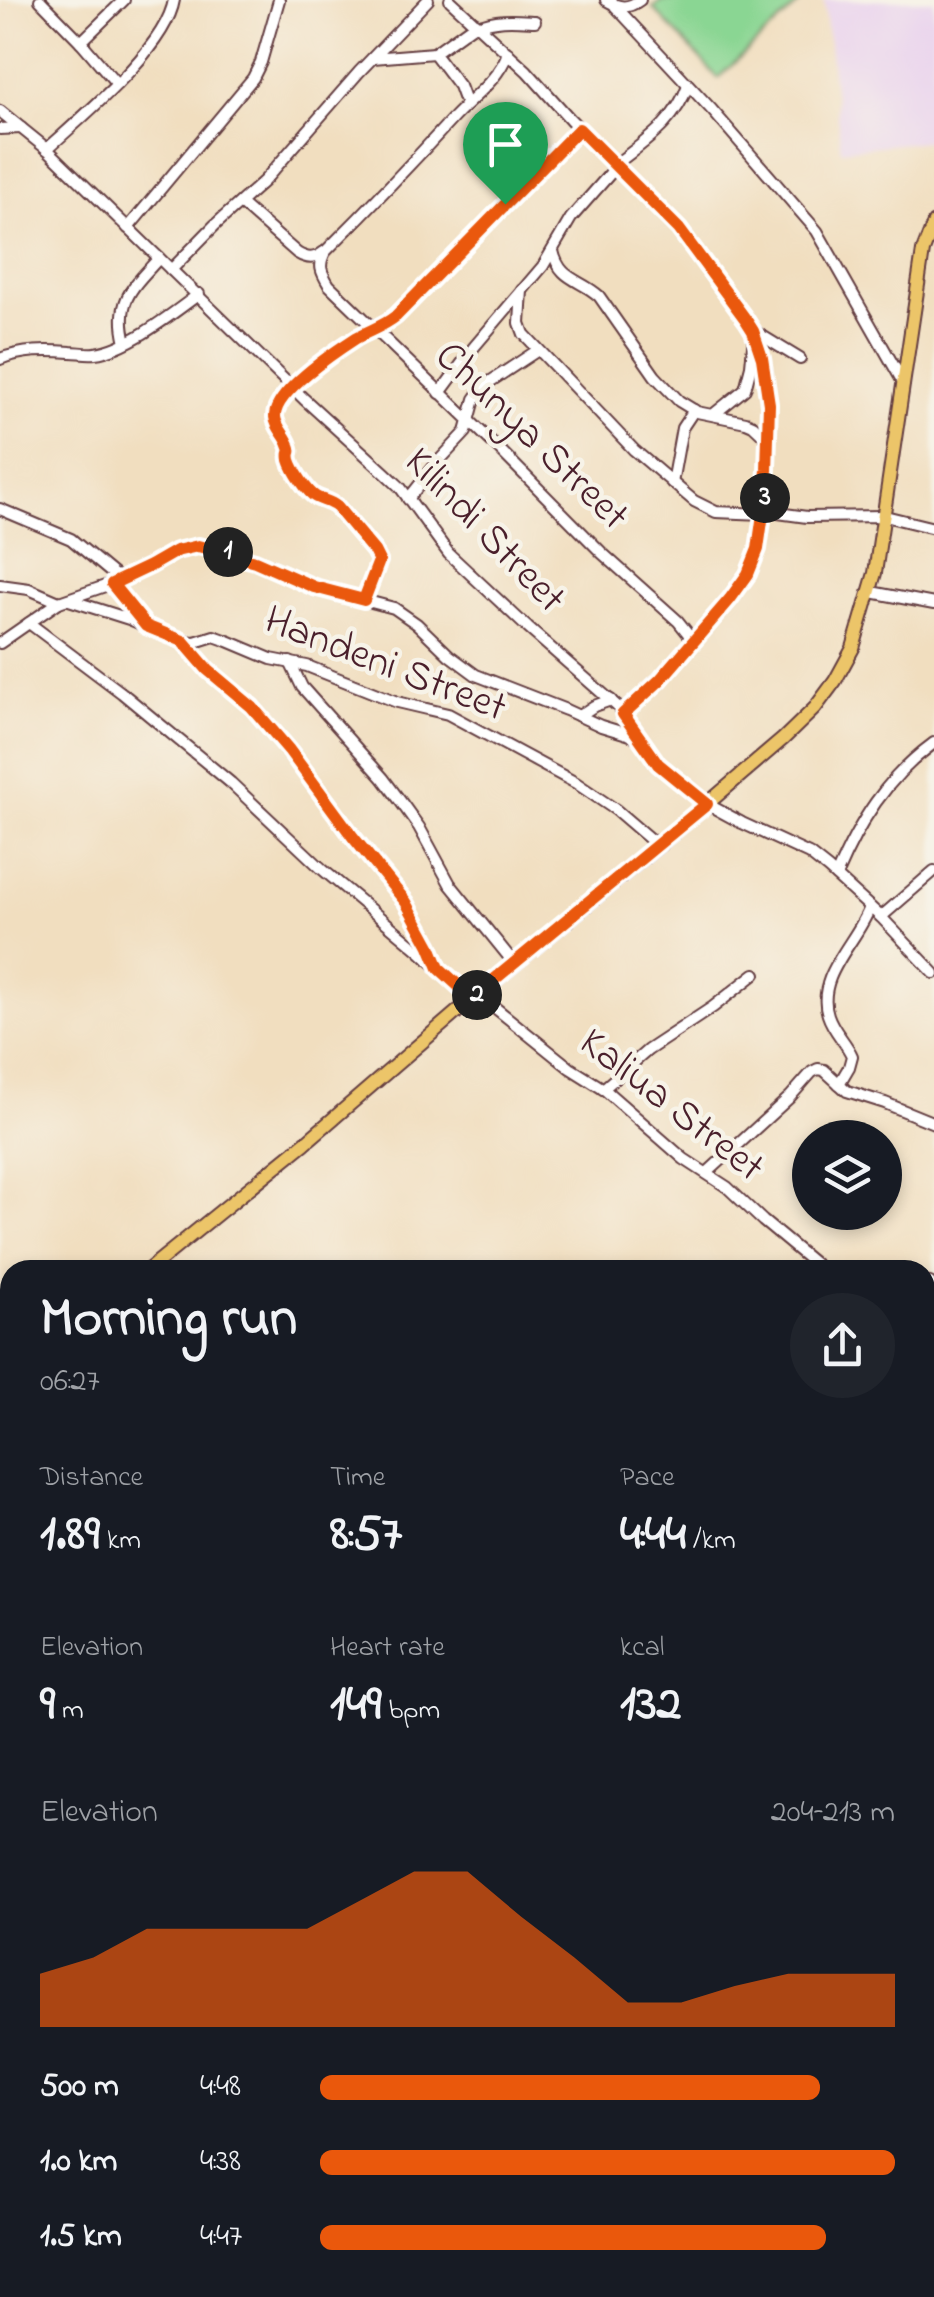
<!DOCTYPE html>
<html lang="en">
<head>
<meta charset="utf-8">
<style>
  body { margin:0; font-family:"Indie Flower",sans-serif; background:#20242c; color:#f1f3f6; height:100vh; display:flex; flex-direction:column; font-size:38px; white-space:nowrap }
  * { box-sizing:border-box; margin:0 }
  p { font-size:32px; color:#9ea1a6 }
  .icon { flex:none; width:55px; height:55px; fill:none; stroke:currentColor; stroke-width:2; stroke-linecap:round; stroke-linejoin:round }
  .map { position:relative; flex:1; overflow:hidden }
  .drawer { position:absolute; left:0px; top:1260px; width:935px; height:1038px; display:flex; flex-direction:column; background:#171b24; border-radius:30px 30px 0 0; box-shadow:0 5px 15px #0003 }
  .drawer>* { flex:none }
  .buttons { position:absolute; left:792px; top:1120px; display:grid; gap:20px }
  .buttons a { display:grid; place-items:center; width:110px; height:110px; border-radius:50%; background:#171b24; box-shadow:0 5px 15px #0003; font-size:50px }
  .pin { position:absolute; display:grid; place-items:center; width:85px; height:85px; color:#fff; margin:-102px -42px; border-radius:50% 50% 50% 0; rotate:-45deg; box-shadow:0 0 10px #0007 }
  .pin .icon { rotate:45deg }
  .km { position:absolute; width:50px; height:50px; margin:-25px; border-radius:50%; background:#222; color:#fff; font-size:28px; line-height:50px; text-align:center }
  .round { display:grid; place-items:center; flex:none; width:105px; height:105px; border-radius:52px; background:#20242c }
  .overview { display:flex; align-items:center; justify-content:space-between; height:170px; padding:0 40px }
  h1 { font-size:55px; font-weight:800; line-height:75px }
  .metrics { display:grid; grid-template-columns:repeat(3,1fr); gap:15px; height:170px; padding:10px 40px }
  .metrics div { display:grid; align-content:center }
  .metrics b { font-size:50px; font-weight:800 }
  .metrics small { font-size:28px; font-weight:400 }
  .metrics p { font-size:28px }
  .chart { height:280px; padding:20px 40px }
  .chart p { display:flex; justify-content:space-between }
  .chart svg { width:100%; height:180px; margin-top:10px; fill:#ea580c; opacity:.7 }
  ul { padding:0 40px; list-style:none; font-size:32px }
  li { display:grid; grid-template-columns:160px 120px 1fr; align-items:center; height:75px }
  li i { height:25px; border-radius:12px; background:#ea580c }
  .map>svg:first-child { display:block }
  .built { fill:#e9d2ee }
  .grass { fill:#8ad693; stroke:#6a7a5f; stroke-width:2.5 }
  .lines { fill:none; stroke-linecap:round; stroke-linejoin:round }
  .minor-casing { stroke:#633c41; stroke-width:14 }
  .major-casing { stroke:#633c41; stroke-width:16 }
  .minor { stroke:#fff; stroke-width:10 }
  .major { stroke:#ecc569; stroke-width:12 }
  .route-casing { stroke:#fff; stroke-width:20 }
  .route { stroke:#ea580c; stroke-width:12 }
  .labels { text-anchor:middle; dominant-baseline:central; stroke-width:9; stroke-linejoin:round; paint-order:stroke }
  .street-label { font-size:42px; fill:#4a1f2b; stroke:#f7f3e8 }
</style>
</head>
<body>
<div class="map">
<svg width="934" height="2297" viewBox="0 0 934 2297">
  <rect width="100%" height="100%" fill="#f7f3e8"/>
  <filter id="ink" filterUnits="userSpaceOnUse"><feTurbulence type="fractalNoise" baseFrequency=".01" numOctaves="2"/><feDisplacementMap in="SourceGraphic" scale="20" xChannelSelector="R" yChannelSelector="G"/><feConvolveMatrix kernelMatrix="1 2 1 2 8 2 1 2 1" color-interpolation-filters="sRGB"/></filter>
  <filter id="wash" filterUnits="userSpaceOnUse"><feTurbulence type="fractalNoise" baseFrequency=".0048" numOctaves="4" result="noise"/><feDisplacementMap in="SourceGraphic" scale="40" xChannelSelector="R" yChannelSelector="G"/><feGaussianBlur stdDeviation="2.25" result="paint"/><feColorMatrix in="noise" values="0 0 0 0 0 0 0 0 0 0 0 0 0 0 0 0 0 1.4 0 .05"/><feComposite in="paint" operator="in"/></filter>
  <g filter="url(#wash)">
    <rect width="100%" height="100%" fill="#f1debf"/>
    <path class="built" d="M824,0H934V140L841,150Z"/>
    <path class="grass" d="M662,0H803L718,78L653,8Z"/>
  </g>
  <g filter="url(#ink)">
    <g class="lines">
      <g class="minor-casing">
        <g id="minor">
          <path d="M40,0L81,42L117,84"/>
          <path d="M450,0L527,71L570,119L690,242L753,331L766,372L769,404L767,470L758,549L747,574L730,599L673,665L623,714"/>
          <path d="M606,0C619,8 628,9 640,0"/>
          <path d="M615,6L712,110L817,231L904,384"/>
          <path d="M478,26C497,18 515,20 535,21"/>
          <path d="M81,42L124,0"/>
          <path d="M434,53L459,86L466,105"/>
          <path d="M508,53C497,81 474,96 454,117C412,163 369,208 325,252C318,266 321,272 329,285L498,448L602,553L678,621L694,641"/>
          <path d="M373,58L434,53L476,23"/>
          <path d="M0,111L47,149L304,399L384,472L400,487L449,554L528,628L618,707L658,764L707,804L742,823L809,854L828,869L881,917L934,973"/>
          <path d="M0,129L21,128"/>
          <path d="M47,149C83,116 166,48 174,0"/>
          <path d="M615,165C645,141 675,123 688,85"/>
          <path d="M240,203L297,253C307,259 314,260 324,252"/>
          <path d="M128,228L253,78L261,62L279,0"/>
          <path d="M553,251C560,281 579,278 599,296L655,376L679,401L697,412L746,422L753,425L769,440"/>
          <path d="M171,270L215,225L264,181L359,72L428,0"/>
          <path d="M522,290L520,323L524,334L634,450L694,501L716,512L763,514"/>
          <path d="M754,331L800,359"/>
          <path d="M126,342C115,300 133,287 159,258"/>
          <path d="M0,359C23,350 46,350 71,352C78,352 87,354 95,353C128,349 172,314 199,294"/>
          <path d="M440,393L474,347L543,266L571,218L616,167"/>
          <path d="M714,414L745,389L751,366L754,335"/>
          <path d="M672,483L682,428L694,410"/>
          <path d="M408,499L436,464L466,432L475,399L480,392L491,381L538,350"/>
          <path d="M0,509L71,539L119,579"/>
          <path d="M763,511L807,517L885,516L934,528"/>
          <path d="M111,584L142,622"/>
          <path d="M0,585L29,589L59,602"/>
          <path d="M871,592L934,604"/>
          <path d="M69,600L129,619L183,641L195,642L214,636L228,641L271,659L307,666L397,702L448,714L576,783L616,810L658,846"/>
          <path d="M364,600L379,561L374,551L337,507C330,501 324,501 317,497C307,492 293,470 290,460C287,447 294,457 289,445C286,435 276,428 275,417C274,392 336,351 356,338C370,330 384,326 396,316L579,129"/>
          <path d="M29,623L122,693L231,783L322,869L420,951L472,999"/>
          <path d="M183,641L208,670L252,707L289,750L353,837L374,860L406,902L437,964"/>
          <path d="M0,643L59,602L108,585L150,566L176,551L198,545L270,566L314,587L394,608L417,624L449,655L476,675L566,710L601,726L637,737"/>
          <path d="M290,662L302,687L383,778L401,802L419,827L450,884L514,963"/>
          <path d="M579,716L594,706L611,700"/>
          <path d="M836,876C859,822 886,778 934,743"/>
          <path d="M881,917L934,871"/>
          <path d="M478,994L570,1068L605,1090L684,1159L727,1187L763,1221L822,1270"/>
          <path d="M839,1084L849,1067L852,1056C846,1042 833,1031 828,1015C815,976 857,942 870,907"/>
          <path d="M603,1089L648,1050L713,1007L755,974"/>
          <path d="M707,1173L790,1097L812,1072L818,1069L824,1070L847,1091L885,1103L934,1123"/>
          <path d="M925,1282L930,1283"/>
          <path d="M925,1340L934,1348"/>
        </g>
      </g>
      <g class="major-casing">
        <g id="major">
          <path d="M148,1270L305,1143L472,999L658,846L783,739L815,708L835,681L853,648L875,573L923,251L934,223"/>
          <path d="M0,1395L10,1387"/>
        </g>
      </g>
      <use href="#minor" class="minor"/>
      <use href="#major" class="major"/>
    </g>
  </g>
  <g class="lines" filter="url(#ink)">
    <g class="route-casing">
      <path id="route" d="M579,129L679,229L746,320L753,331L762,358L769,404L767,470L763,514L758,549L748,574L730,599L660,680L623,714L658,764L707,804L472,998L439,968L430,946L406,902L353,837L289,750L252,707L208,670L183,641L146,626L112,584L150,566L176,551L198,546L255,561L314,587L364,600L379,561L374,551L337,507C330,501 324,501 316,497C307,492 293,470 290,460C288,449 293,455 289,445C286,435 276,428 275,417C274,392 336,351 356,338C370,330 384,326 396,316Z"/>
    </g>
    <use href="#route" class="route"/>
  </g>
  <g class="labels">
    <g class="street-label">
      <text transform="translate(531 437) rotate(44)">Chunya Street</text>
      <text transform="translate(484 531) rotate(46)">Kilindi Street</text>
      <text transform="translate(385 665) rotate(21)">Handeni Street</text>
      <text transform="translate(671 1106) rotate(38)">Kaliua Street</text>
    </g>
  </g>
</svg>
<div class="buttons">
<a><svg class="icon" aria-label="layers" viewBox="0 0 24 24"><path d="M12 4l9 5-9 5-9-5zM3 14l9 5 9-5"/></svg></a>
</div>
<div class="pin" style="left:505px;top:204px;background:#1e9e55"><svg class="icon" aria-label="arrive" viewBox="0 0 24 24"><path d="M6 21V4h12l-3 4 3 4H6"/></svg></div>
<b class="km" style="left:228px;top:552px">1</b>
<b class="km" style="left:477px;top:995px">2</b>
<b class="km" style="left:765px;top:498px">3</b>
<section class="drawer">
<div class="overview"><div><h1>Morning run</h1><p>06:27</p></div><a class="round"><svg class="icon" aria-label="share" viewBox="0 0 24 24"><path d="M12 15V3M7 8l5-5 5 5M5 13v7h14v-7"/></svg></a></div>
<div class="metrics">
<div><p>Distance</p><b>1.89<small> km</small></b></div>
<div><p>Time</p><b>8:57</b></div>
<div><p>Pace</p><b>4:44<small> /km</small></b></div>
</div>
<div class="metrics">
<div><p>Elevation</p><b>9<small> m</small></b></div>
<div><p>Heart rate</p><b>149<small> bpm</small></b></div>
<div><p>kcal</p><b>132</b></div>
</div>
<div class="chart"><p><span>Elevation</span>204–213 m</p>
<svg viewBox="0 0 160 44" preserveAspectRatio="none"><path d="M0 44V31L10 27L20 20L30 20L40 20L50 20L60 13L70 6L80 6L90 17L100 27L110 38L120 38L130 34L140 31L150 31L160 31V44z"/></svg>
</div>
<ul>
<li><b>500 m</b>4:48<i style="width:87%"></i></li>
<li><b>1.0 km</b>4:38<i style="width:100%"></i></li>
<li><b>1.5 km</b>4:47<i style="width:88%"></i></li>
</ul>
</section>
</div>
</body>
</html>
